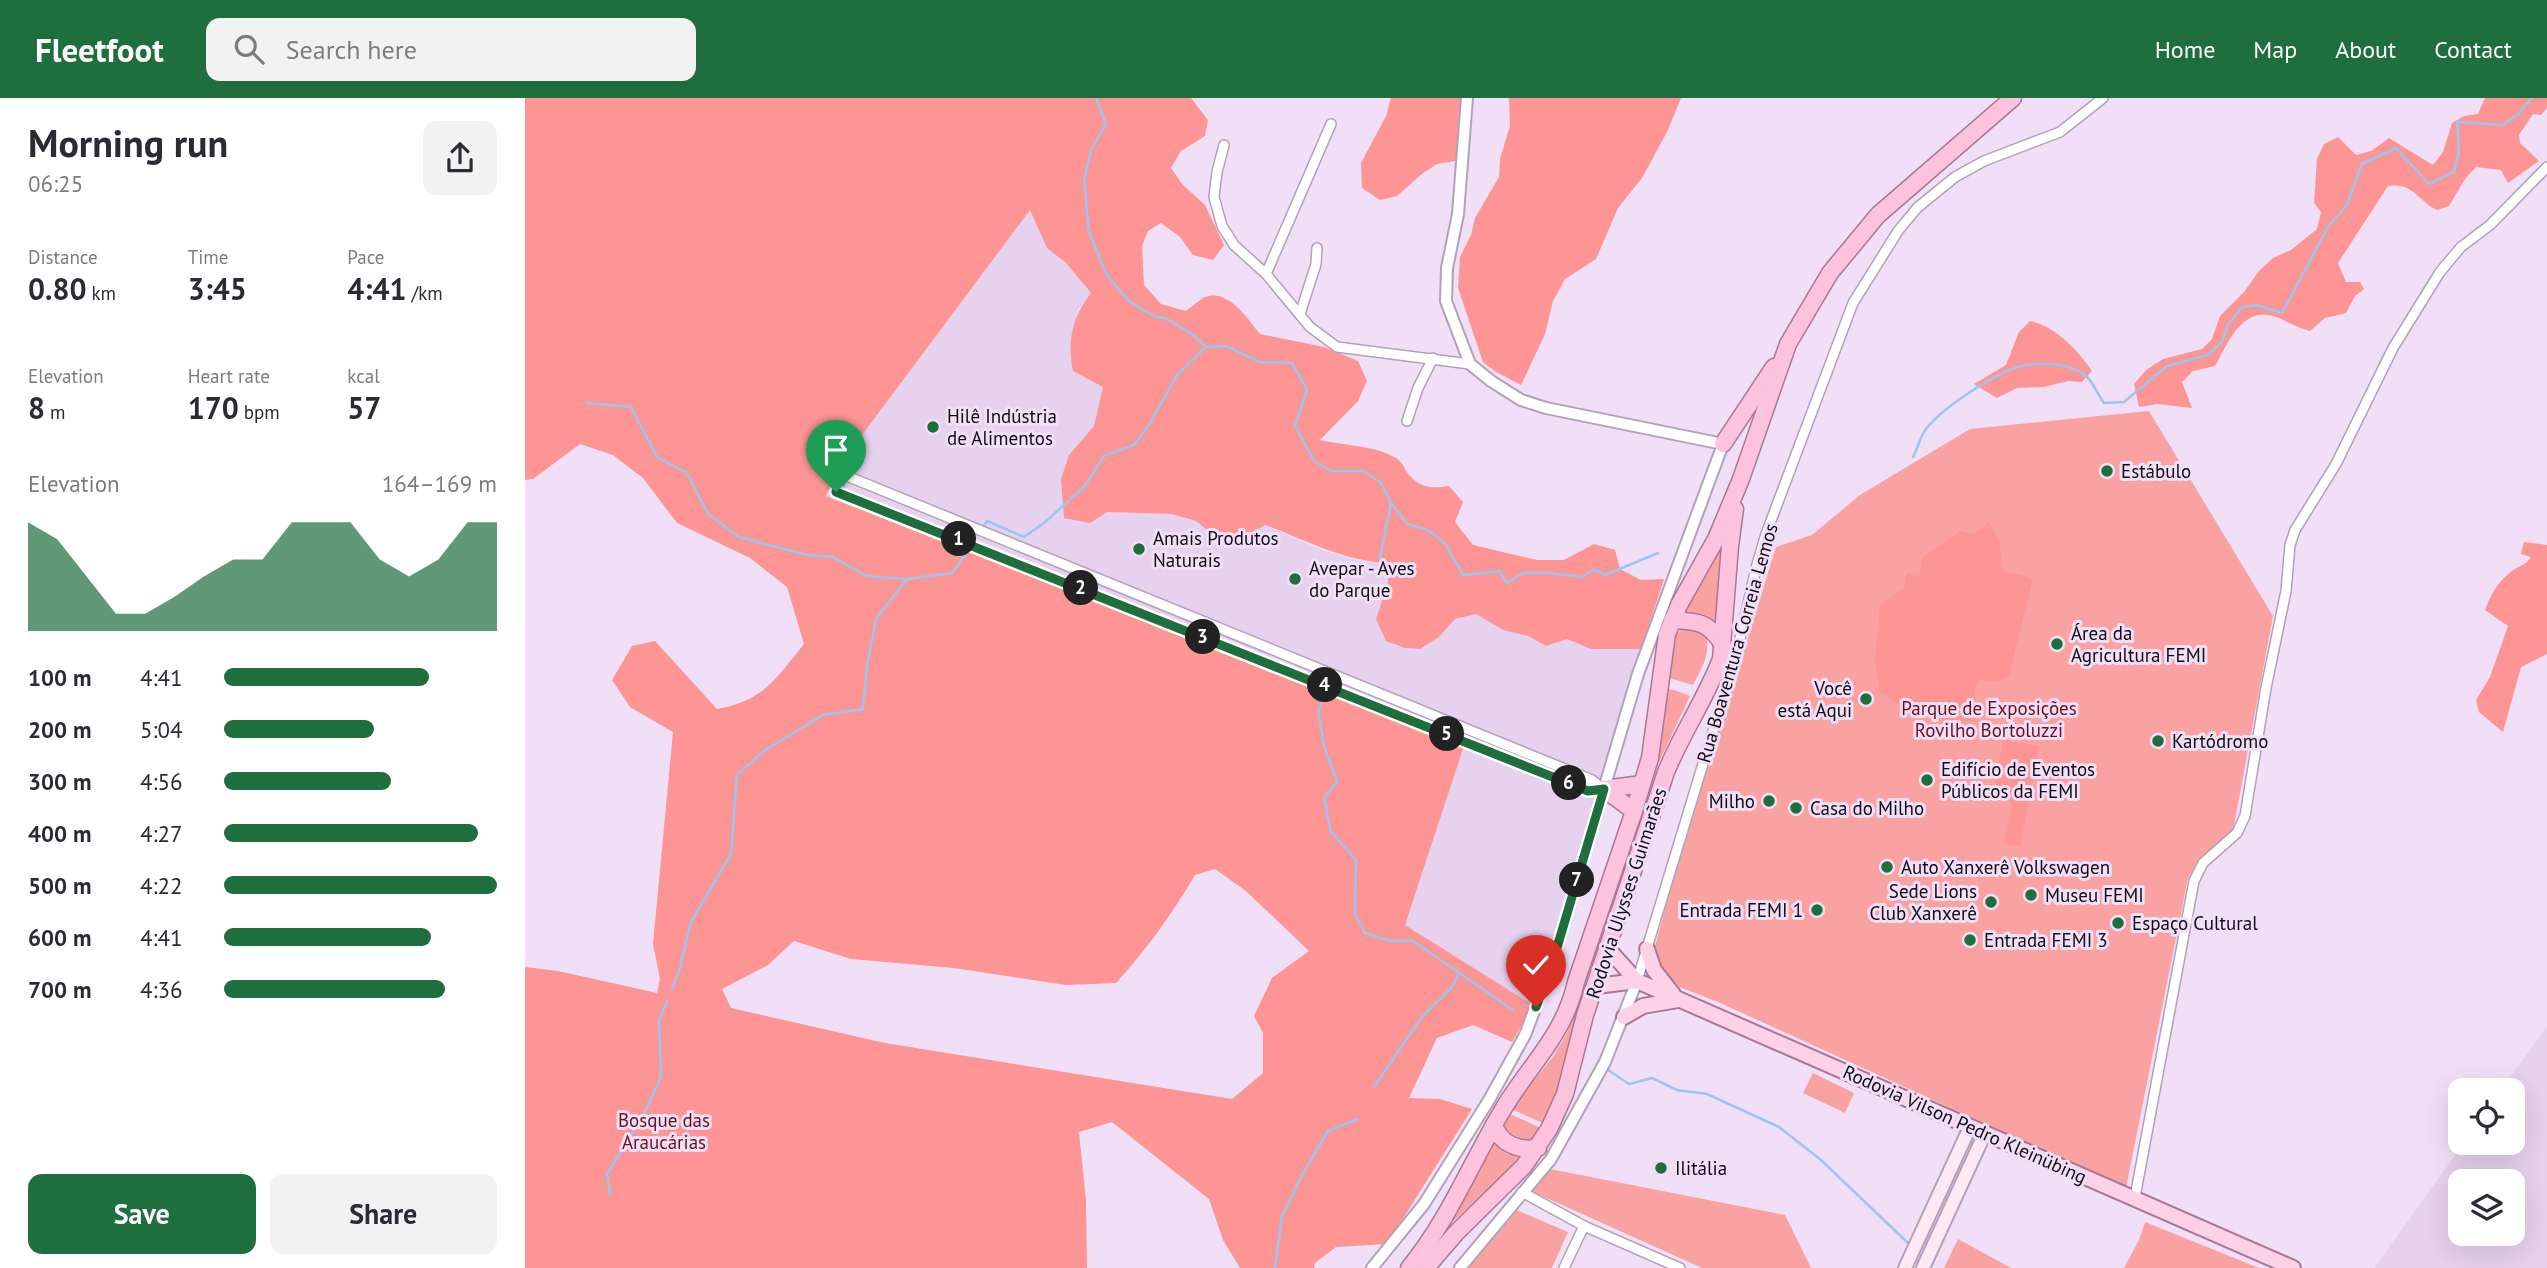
<!DOCTYPE html>
<html lang="en">
<head>
<meta charset="utf-8">
<style>
  body { margin:0; font-family:"PT Sans",sans-serif; background:#f2f2f3; color:#2b2b33; height:100vh; display:flex; flex-direction:column; font-size:26px; white-space:nowrap }
  * { box-sizing:border-box; margin:0 }
  p { font-size:23px; color:#7c7c81 }
  .icon { flex:none; width:38px; height:38px; fill:none; stroke:currentColor; stroke-width:2; stroke-linecap:round; stroke-linejoin:round }
  .map { position:relative; flex:1; overflow:hidden }
  .panel { display:flex; flex-direction:column; background:#fff; width:525px }
  .panel>* { flex:none }
  .fabs { position:absolute; left:1923px; top:980px; display:grid; gap:14px }
  .fabs a { display:grid; place-items:center; width:77px; height:77px; border-radius:14px; background:#fff; box-shadow:0 7px 28px #0002; font-size:35px }
  .pin { position:absolute; display:grid; place-items:center; width:60px; height:60px; color:#fff; margin:-72px -30px; border-radius:50% 50% 50% 0; rotate:-45deg; box-shadow:0 0 7px #0007 }
  .pin .icon { rotate:45deg }
  .km { position:absolute; width:35px; height:35px; margin:-18px; border-radius:50%; background:#222; color:#fff; font-size:19px; line-height:35px; text-align:center }
  .round { display:grid; place-items:center; flex:none; width:74px; height:74px; border-radius:14px; background:#f2f2f3 }
  .headline { display:flex; align-items:center; justify-content:space-between; height:119px; padding:0 28px }
  h1 { font-size:38px; font-weight:600; line-height:52px }
  .figures { display:grid; grid-template-columns:repeat(3,1fr); gap:10px; height:119px; padding:7px 28px }
  .figures div { display:grid; align-content:center }
  .figures b { font-size:30px; font-weight:600 }
  .figures small { font-size:19px; font-weight:400 }
  .figures p { font-size:19px }
  .chart { height:196px; padding:14px 28px }
  .chart p { display:flex; justify-content:space-between }
  .chart svg { width:100%; height:126px; margin-top:7px; fill:#1e6e3e; opacity:.7 }
  .primary-button { display:flex; gap:14px; margin-top:auto; padding:14px 28px }
  .primary-button a { flex:1; height:80px; border-radius:14px; background:#1e6e3e; color:#fff; font-size:28px; font-weight:600; line-height:80px; text-align:center }
  .primary-button a+a { background:#f2f2f3; color:#2b2b33 }
  ul { padding:0 28px; list-style:none; font-size:23px }
  li { display:grid; grid-template-columns:112px 84px 1fr; align-items:center; height:52px }
  li i { height:18px; border-radius:9px; background:#1e6e3e }
  header { display:flex; align-items:center; gap:42px; box-sizing:border-box; height:98px; padding:0 35px; background:#1e6e3e; color:#fff }
  header strong { font-size:33px }
  nav { display:flex; gap:38px; margin-inline-start:auto; font-size:24px }
  .search { width:490px; height:63px; background:#f2f2f3; display:flex; align-items:center; gap:18px; box-sizing:border-box; padding:0 24px; border-radius:14px; color:#7c7c81; font-size:26px }
  main { display:flex; flex:1; min-height:0 }
  .map>svg:first-child { display:block }
  .built { fill:#e6d1ef; fill-rule:evenodd }
  .green { fill:#f9a2a1 }
  .forest { fill:#fd9594; fill-rule:evenodd }
  .lines { fill:none; stroke-linecap:round; stroke-linejoin:round }
  .stream { stroke:#9cc5f0; stroke-width:2.5 }
  .minor-casing { stroke:#b2a2b8; stroke-width:12 }
  .tertiary-casing { stroke:#b2a2b8; stroke-width:14 }
  .secondary-casing { stroke:#b2a2b8; stroke-width:16 }
  .primary-casing { stroke:#a97892; stroke-width:18 }
  .trunk-casing { stroke:#a97892; stroke-width:19 }
  .minor { stroke:#fff; stroke-width:9 }
  .tertiary { stroke:#fff; stroke-width:10 }
  .secondary { stroke:#fee8f3; stroke-width:12 }
  .primary { stroke:#fdd1e6; stroke-width:14 }
  .trunk { stroke:#fcc2de; stroke-width:16 }
  .route-casing { stroke:#fff; stroke-width:14 }
  .route { stroke:#1e6e3e; stroke-width:9 }
  .poi-dot { fill:#1e6e3e; stroke:#f0dff7; stroke-width:2.5 }
  .labels { text-anchor:middle; dominant-baseline:central; stroke-width:6; stroke-linejoin:round; paint-order:stroke }
  .poi-label { font-size:19px; fill:#110c14; stroke:#f0dff7; text-anchor:start }
  .street-label { font-size:19px; fill:#110c14; stroke:#f0dff7 }
  .park-label { font-size:19px; fill:#6c101b; stroke:#f0dff7 }
</style>
</head>
<body>
<header>
<strong>Fleetfoot</strong>
<div class="search"><svg class="icon" aria-label="search" viewBox="0 0 24 24"><circle cx="10" cy="10" r="6"/><path d="M15 15l6 6"/></svg>Search here</div>
<nav><a>Home</a><a>Map</a><a>About</a><a>Contact</a></nav>
</header>
<main>
<section class="panel">
<div class="headline"><div><h1>Morning run</h1><p>06:25</p></div><a class="round"><svg class="icon" aria-label="share" viewBox="0 0 24 24"><path d="M12 15V3M7 8l5-5 5 5M5 13v7h14v-7"/></svg></a></div>
<div class="figures">
<div><p>Distance</p><b>0.80<small> km</small></b></div>
<div><p>Time</p><b>3:45</b></div>
<div><p>Pace</p><b>4:41<small> /km</small></b></div>
</div>
<div class="figures">
<div><p>Elevation</p><b>8<small> m</small></b></div>
<div><p>Heart rate</p><b>170<small> bpm</small></b></div>
<div><p>kcal</p><b>57</b></div>
</div>
<div class="chart"><p><span>Elevation</span>164–169 m</p>
<svg viewBox="0 0 160 44" preserveAspectRatio="none"><path d="M0 44V6L10 12L20 25L30 38L40 38L50 32L60 25L70 19L80 19L90 6L100 6L110 6L120 19L130 25L140 19L150 6L160 6V44z"/></svg>
</div>
<ul>
<li><b>100 m</b>4:41<i style="width:75%"></i></li>
<li><b>200 m</b>5:04<i style="width:55%"></i></li>
<li><b>300 m</b>4:56<i style="width:61%"></i></li>
<li><b>400 m</b>4:27<i style="width:93%"></i></li>
<li><b>500 m</b>4:22<i style="width:100%"></i></li>
<li><b>600 m</b>4:41<i style="width:76%"></i></li>
<li><b>700 m</b>4:36<i style="width:81%"></i></li>
</ul>
<div class="primary-button"><a>Save</a><a>Share</a></div>
</section>
<div class="map">
<svg width="2022" height="1170" viewBox="0 0 2022 1170">
  <rect width="100%" height="100%" fill="#f0dff7"/>
  <g class="built">
    <path d="M505,112L522,150L541,165L566,196L552,213L548,273L578,289L569,328L544,357L582,414L647,416L671,423L694,442L722,438L740,427L794,451L838,464L863,465V484L851,521L880,550L896,551L914,539L930,521L951,516L978,532L1003,538L1018,547L1042,541L1066,551H1116L1008,907L880,827L939,648L301,398L314,368Z"/>
    <path d="M2022,928V1170H1849L1939,1045H1988V992H1976ZM1936,1083H1988V1136H1936Z"/>
  </g>
  <g class="green">
    <path d="M1624,313L1748,518L1708,733L1672,766L1663,780L1601,1090L1193,904L1154,889L1136,873L1129,852L1149,778L1251,449L1287,437L1335,397L1445,331Z"/>
    <path d="M1201,428L1192,516L1190,529L1181,517L1157,514Z"/>
    <path d="M1165,529L1181,537C1186,555 1177,570 1168,587L1138,578C1143,560 1144,531 1165,529Z"/>
    <path d="M1136,590L1149,592L1165,598L1134,664L1132,643Z"/>
    <path d="M1052,911L1037,983L1020,1026L986,1011L1027,960L1041,937Z"/>
    <path d="M1288,975L1329,995L1320,1015L1278,995Z"/>
    <path d="M983,1015L1018,1031L1005,1045H993L979,1032Z"/>
    <path d="M965,1043L982,1056L998,1058L917,1134L944,1091Z"/>
    <path d="M1025,1071L1260,1117L1286,1170H1177L1004,1092Z"/>
    <path d="M989,1111L1043,1134L1027,1170H943Z"/>
    <path d="M1620,1124L1734,1170H1599L1614,1142Z"/>
    <path d="M1433,1141L1486,1170H1419Z"/>
  </g>
  <g class="forest">
    <path d="M0,0H666L683,22L680,38L656,53L646,70L658,87L680,107L699,147L688,162L668,157L655,139L636,125L623,133L617,148L619,187L636,206L661,213C667,209 674,202 680,199C703,190 723,221 735,236L799,249L833,263L842,283L833,303L795,342C820,348 849,347 871,360C876,363 878,367 881,373C894,390 905,391 924,388L938,404L930,424L948,447L1012,462H1039L1069,446L1090,452L1095,471L1116,482L1139,481L1116,551H1066L1042,541L1021,548L1003,538L978,532L951,516L930,521L914,539L895,551L880,550L861,543L851,521L863,484L862,465C818,463 781,442 740,427L722,438L694,442L671,423L647,416L582,414L565,425L539,420L536,381L544,357L569,328L578,289L548,273C542,243 547,219 566,195L541,165L522,150L505,112L314,368L301,398L939,648L880,827L1008,907L987,944L948,927L912,940L884,1000L915,1001L947,1011L862,1146L811,1149L790,1165L789,1170H715L698,1142L684,1101L587,1024L554,1034L561,1102L562,1170H0V869L33,873L132,895L135,881L128,846L148,634L105,609L87,582L107,548L130,543L192,611C239,603 251,580 279,546L262,489L225,460L152,425L118,380L88,357L55,346L8,381L0,382ZM690,771L721,793L784,853L747,880L729,918L738,935V975L707,1001L360,945L206,910L197,891L243,867L269,843L326,861L429,870L541,887L591,885C622,851 647,816 670,777Z"/>
    <path d="M866,0H942L937,62L912,66L898,75L872,98L855,102L837,90L836,65L861,18Z"/>
    <path d="M984,0H1156L1143,32L1117,80L1093,110L1071,161L1040,181L1028,203L1020,236L996,287L971,274L958,264L933,190L935,159L946,137L950,120L974,79L975,61L985,28Z"/>
    <path d="M1960,0H2022V10L2016,17L2008,16L1994,37L1995,45L2014,63L1983,85L1976,72L1951,69L1940,81L1924,108L1912,112C1892,102 1888,84 1863,88L1813,165L1821,184H1835L1839,191L1830,198L1821,215L1800,220L1785,233C1773,230 1765,225 1754,220C1717,205 1704,244 1690,268L1668,273L1657,284L1667,310L1632,306L1614,309L1609,286L1621,272L1638,261L1677,251L1687,241L1695,218L1719,194L1734,173L1748,160L1766,152L1792,131L1796,114L1789,105L1792,61L1799,46L1813,39L1831,57L1846,53L1864,40L1908,67L1918,54L1927,25L1939,18L1953,16Z"/>
    <path d="M1505,223C1529,227 1553,252 1567,273L1557,284L1543,283L1519,289L1492,290L1472,300L1449,286L1481,267L1494,234Z"/>
    <path d="M1464,425L1474,442L1478,473L1508,480L1484,577L1472,584L1454,582L1450,590L1452,624L1390,618L1354,593L1350,561L1355,507L1379,490L1382,475L1394,479L1398,459L1435,433L1447,436Z"/>
    <path d="M1999,444L2022,447V556L1996,569L1978,634L1954,614L1951,602L1965,579L1983,528L1960,512C1965,497 1974,482 1987,473C1995,467 2000,468 2006,459L1996,456Z"/>
    <path d="M1478,642L1514,648L1495,748L1479,746L1487,706L1469,688Z"/>
  </g>
  <g class="lines">
    <g class="stream">
      <path d="M571,0L581,26L566,52L559,82L564,134L581,176L605,204L629,218L642,221L667,236L681,249L701,248L735,264L767,265L782,292L770,328L789,363L806,373H838L856,385L866,405L882,426L903,432L920,445L938,477L974,473L982,485L998,475H1025L1057,479L1069,471L1080,477L1133,455"/>
      <path d="M61,305L106,309L132,359L162,375L183,416L214,439L282,457L308,459L341,478L381,481"/>
      <path d="M1388,359C1392,351 1395,341 1399,334C1412,313 1469,276 1493,269C1512,264 1539,264 1557,275C1566,279 1573,297 1579,305L1599,304L1642,268L1683,257L1697,244L1702,228L1717,209L1732,207L1757,215L1803,129L1822,107L1837,66L1871,50L1904,86L1929,74L1934,53L1932,24L1978,27L1992,17L2007,0"/>
      <path d="M458,429L462,423L499,439L519,425L559,389L579,358L609,347L624,327L652,277L681,249"/>
      <path d="M855,460L866,405"/>
      <path d="M801,594L793,613L799,648L812,684L799,700L806,734L831,762L830,816L840,835L865,843H888L988,912"/>
      <path d="M147,891L155,870L166,824L206,756L212,676L242,651L298,617L338,611L342,568L351,521L382,481L427,475L444,451"/>
      <path d="M1083,972L1104,986L1127,980L1152,992L1182,996L1254,1029L1296,1062L1384,1146"/>
      <path d="M849,989L896,920L927,889L934,875"/>
      <path d="M85,1097L82,1076L119,1016L136,979L134,922L142,904"/>
      <path d="M750,1170L757,1118L777,1077L803,1033L833,1021"/>
    </g>
    <g class="minor-casing">
      <g id="minor">
        <path d="M699,47L692,74L689,99L697,128L709,147L741,176L785,229L812,249L945,266"/>
        <path d="M741,176L806,26"/>
        <path d="M775,216L791,166L792,150"/>
        <path d="M882,323L893,290L908,260"/>
        <path d="M317,376L1067,682L1079,691L1063,693L311,394Z"/>
        <path d="M1112,883L1212,554L1231,470L1241,436L1328,205L1373,133L1392,110L1430,79L1459,63L1535,34L1578,0"/>
        <path d="M997,1094L1059,1128L1155,1170"/>
        <path d="M1610,1099L1669,783L1678,765L1712,735L1720,718L1741,590L1761,493L1765,447L1770,432L1811,366L1868,250L1915,174L1936,149L1965,127L2022,69"/>
        <path d="M1039,1170L1059,1128"/>
      </g>
    </g>
    <g class="tertiary-casing">
      <g id="tertiary">
        <path d="M847,1170L899,1106L964,1002L1000,937L1028,863L1113,576L1198,346L1021,310L996,302L966,283L945,266L921,203L922,170L933,116L942,0"/>
        <path d="M935,1170L1026,1061L1080,964L1112,883"/>
      </g>
    </g>
    <g class="secondary-casing">
      <g id="secondary">
        <path d="M1380,1170L1445,1029"/>
        <path d="M1398,1170L1460,1035"/>
      </g>
    </g>
    <g class="primary-casing">
      <g id="primary">
        <path d="M1122,851L1129,872L1148,896"/>
        <path d="M1084,852L1112,883L1768,1170"/>
        <path d="M1071,888L1112,883"/>
        <path d="M1099,919L1118,908L1153,902"/>
      </g>
    </g>
    <g class="trunk-casing">
      <g id="trunk">
        <path d="M1198,346L1249,269"/>
        <path d="M1147,522C1173,523 1184,524 1198,547"/>
        <path d="M1079,691L1117,686"/>
        <path d="M1079,691L1109,713"/>
        <path d="M969,1027C975,1046 994,1053 1013,1050"/>
        <path d="M884,1170C923,1123 946,1065 977,1013C1004,967 1039,938 1051,884L1109,713L1125,660L1142,536L1154,507L1191,441L1216,381L1263,246L1305,175L1353,117L1488,0"/>
        <path d="M901,1170L931,1135L999,1068L1024,1031L1040,996L1060,917L1141,674C1157,635 1181,600 1196,561L1205,448L1210,411"/>
      </g>
    </g>
    <use href="#minor" class="minor"/>
    <use href="#tertiary" class="tertiary"/>
    <use href="#secondary" class="secondary"/>
    <use href="#primary" class="primary"/>
    <use href="#trunk" class="trunk"/>
  </g>
  <g class="lines">
    <g class="route-casing">
      <path id="route" d="M311,394L1063,693L1079,691L1028,863L1011,909"/>
    </g>
    <use href="#route" class="route"/>
  </g>
  <g class="poi-dot">
    <circle cx="408" cy="329" r="7"/>
    <circle cx="1582" cy="373" r="7"/>
    <circle cx="614" cy="451" r="7"/>
    <circle cx="770" cy="481" r="7"/>
    <circle cx="1532" cy="546" r="7"/>
    <circle cx="1341" cy="601" r="7"/>
    <circle cx="1633" cy="643" r="7"/>
    <circle cx="1402" cy="682" r="7"/>
    <circle cx="1244" cy="703" r="7"/>
    <circle cx="1271" cy="710" r="7"/>
    <circle cx="1362" cy="769" r="7"/>
    <circle cx="1506" cy="797" r="7"/>
    <circle cx="1466" cy="804" r="7"/>
    <circle cx="1292" cy="812" r="7"/>
    <circle cx="1593" cy="825" r="7"/>
    <circle cx="1445" cy="842" r="7"/>
    <circle cx="1136" cy="1070" r="7"/>
  </g>
  <g class="labels">
    <g class="poi-label">
      <text x="422" y="318">Hilê Indústria<tspan x="422" dy="22">de Alimentos</tspan></text>
      <text x="1596" y="373">Estábulo</text>
      <text x="628" y="440">Amais Produtos<tspan x="628" dy="22">Naturais</tspan></text>
      <text x="784" y="470">Avepar - Aves<tspan x="784" dy="22">do Parque</tspan></text>
      <text x="1546" y="535">Área da<tspan x="1546" dy="22">Agricultura FEMI</tspan></text>
      <text x="1327" y="590" text-anchor="end">Você<tspan x="1327" dy="22">está Aqui</tspan></text>
      <text x="1647" y="643">Kartódromo</text>
      <text x="1416" y="671">Edifício de Eventos<tspan x="1416" dy="22">Públicos da FEMI</tspan></text>
      <text x="1230" y="703" text-anchor="end">Milho</text>
      <text x="1285" y="710">Casa do Milho</text>
      <text x="1376" y="769">Auto Xanxerê Volkswagen</text>
      <text x="1452" y="793" text-anchor="end">Sede Lions<tspan x="1452" dy="22">Club Xanxerê</tspan></text>
      <text x="1520" y="797">Museu FEMI</text>
      <text x="1278" y="812" text-anchor="end">Entrada FEMI 1</text>
      <text x="1607" y="825">Espaço Cultural</text>
      <text x="1459" y="842">Entrada FEMI 3</text>
      <text x="1150" y="1070">Ilitália</text>
    </g>
    <g class="street-label">
      <text transform="translate(1212 545) rotate(-74)">Rua Boaventura Correia Lemos</text>
      <text transform="translate(1101 795) rotate(-72)">Rodovia Ulysses Guimarães</text>
      <text transform="translate(1440 1026) rotate(24)">Rodovia Vilson Pedro Kleinübing</text>
    </g>
    <g class="park-label">
      <text x="1464" y="610">Parque de Exposições<tspan x="1464" dy="22">Rovilho Bortoluzzi</tspan></text>
      <text x="139" y="1022">Bosque das<tspan x="139" dy="22">Araucárias</tspan></text>
    </g>
  </g>
</svg>
<div class="fabs">
<a><svg class="icon" aria-label="locate" viewBox="0 0 24 24"><circle cx="12" cy="12" r="6"/><path d="M12 2v4M12 18v4M2 12h4M18 12h4"/></svg></a>
<a><svg class="icon" aria-label="layers" viewBox="0 0 24 24"><path d="M12 4l9 5-9 5-9-5zM3 14l9 5 9-5"/></svg></a>
</div>
<div class="pin" style="left:311px;top:394px;background:#1e9e55"><svg class="icon" aria-label="arrive" viewBox="0 0 24 24"><path d="M6 21V4h12l-3 4 3 4H6"/></svg></div>
<div class="pin" style="left:1011px;top:909px;background:#d93025"><svg class="icon" aria-label="check" viewBox="0 0 24 24"><path d="M5 12l5 5 9-10"/></svg></div>
<b class="km" style="left:434px;top:441px">1</b>
<b class="km" style="left:556px;top:490px">2</b>
<b class="km" style="left:678px;top:539px">3</b>
<b class="km" style="left:800px;top:587px">4</b>
<b class="km" style="left:922px;top:636px">5</b>
<b class="km" style="left:1044px;top:685px">6</b>
<b class="km" style="left:1052px;top:782px">7</b>
</div>
</main>
</body>
</html>
